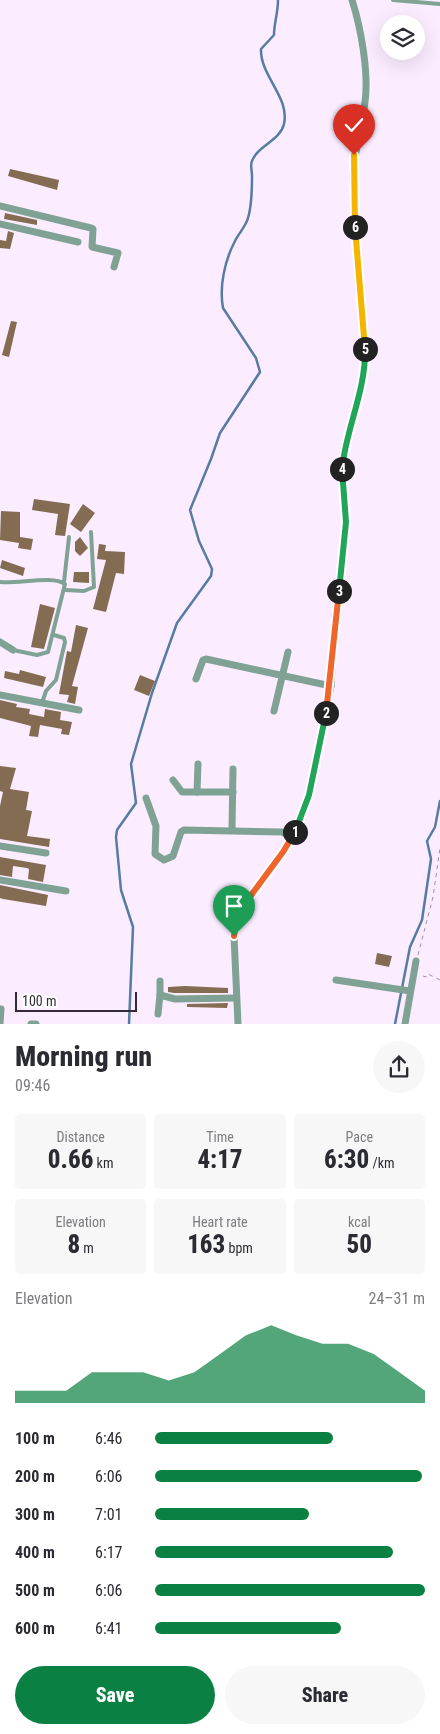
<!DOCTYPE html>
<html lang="en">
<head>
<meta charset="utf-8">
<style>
  body { margin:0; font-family:"Roboto Condensed",sans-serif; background:#f7f7f7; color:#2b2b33; height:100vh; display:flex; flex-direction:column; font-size:19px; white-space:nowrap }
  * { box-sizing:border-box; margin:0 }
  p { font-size:16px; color:#7c7c81 }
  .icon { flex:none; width:28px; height:28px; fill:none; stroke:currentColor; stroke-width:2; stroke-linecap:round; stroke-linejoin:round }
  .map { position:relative; height:1024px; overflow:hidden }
  .drawer { display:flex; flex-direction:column; background:#fff; flex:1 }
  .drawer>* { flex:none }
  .buttons { position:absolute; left:380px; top:15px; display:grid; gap:10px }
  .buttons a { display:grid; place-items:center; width:45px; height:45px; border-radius:50%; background:#fff; box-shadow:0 5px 20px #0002; font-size:25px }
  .scale { position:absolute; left:15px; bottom:12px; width:122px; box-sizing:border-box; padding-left:5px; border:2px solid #332a36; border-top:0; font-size:14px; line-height:18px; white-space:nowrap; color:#332a36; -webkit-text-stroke:4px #fff; paint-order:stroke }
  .pin { position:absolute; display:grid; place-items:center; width:42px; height:42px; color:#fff; margin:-51px -21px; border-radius:50% 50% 50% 0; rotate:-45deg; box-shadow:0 0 5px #0007 }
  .pin .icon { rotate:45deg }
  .km { position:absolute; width:25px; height:25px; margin:-12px; border-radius:50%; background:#222; color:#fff; font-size:14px; line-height:25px; text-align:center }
  .round { display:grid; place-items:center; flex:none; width:52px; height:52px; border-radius:26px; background:#f7f7f7 }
  .summary { display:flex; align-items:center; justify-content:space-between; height:85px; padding:0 15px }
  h1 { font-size:28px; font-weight:800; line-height:38px }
  .stats { display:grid; grid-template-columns:repeat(3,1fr); gap:8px; height:85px; padding:5px 15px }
  .stats div { display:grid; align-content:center; border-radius:5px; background:#f7f7f7; text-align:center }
  .stats b { font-size:25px; font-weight:800 }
  .stats small { font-size:14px; font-weight:400 }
  .stats p { font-size:14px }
  .chart { height:140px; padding:10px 15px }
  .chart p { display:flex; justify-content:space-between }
  .chart svg { width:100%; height:90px; margin-top:5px; fill:#0b8043; opacity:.7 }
  .action { display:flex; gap:10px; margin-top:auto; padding:10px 15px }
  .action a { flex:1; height:58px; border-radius:30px; background:#0b8043; color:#fff; font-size:20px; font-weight:800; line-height:58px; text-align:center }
  .action a+a { background:#f7f7f7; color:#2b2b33 }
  ul { padding:0 15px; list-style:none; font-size:16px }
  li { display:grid; grid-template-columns:80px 60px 1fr; align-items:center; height:38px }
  li i { height:12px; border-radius:6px; background:#0b8043 }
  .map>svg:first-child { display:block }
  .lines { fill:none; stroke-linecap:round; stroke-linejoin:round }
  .stream { stroke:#577ba2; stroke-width:2.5 }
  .building { fill:#836c52 }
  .path { stroke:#9e92a2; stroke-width:1; stroke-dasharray:4 4; stroke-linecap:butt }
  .lane { stroke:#7fa295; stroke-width:4 }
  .street { stroke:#7fa295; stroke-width:7 }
  .split-1-casing { stroke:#fff; stroke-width:10 }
  .split-2-casing { stroke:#fff; stroke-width:10 }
  .split-3-casing { stroke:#fff; stroke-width:10 }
  .split-4-casing { stroke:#fff; stroke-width:10 }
  .split-5-casing { stroke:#fff; stroke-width:10 }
  .split-6-casing { stroke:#fff; stroke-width:10 }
  .split-7-casing { stroke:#fff; stroke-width:10 }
  .split-1 { stroke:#f0652b; stroke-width:6 }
  .split-2 { stroke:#22a559; stroke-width:6 }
  .split-3 { stroke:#f0652b; stroke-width:6 }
  .split-4 { stroke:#22a559; stroke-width:6 }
  .split-5 { stroke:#22a559; stroke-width:6 }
  .split-6 { stroke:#f5b400; stroke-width:6 }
  .split-7 { stroke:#f5b400; stroke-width:6 }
</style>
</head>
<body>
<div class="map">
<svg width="440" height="1024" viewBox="0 0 440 1024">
  <rect width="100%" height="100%" fill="#fbedff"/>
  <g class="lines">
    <g class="stream">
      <path d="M129,1024L133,927L121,890L116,837L117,830L136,803L131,764L152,693L177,623L211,576L212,569L199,541L190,510L211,459L220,433L260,372L256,358L223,308C219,286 225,260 235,241C239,233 246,226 248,218C252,205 252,189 252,176C252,171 250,165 252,161C258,145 280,141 284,124C290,97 260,76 261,49L274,35C274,23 278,13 278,0"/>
      <path d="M395,1024L410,947L422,920L431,859L427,841L435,827L440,801"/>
    </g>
  </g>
  <g class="building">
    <path d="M10,169L59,180L57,190L8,176Z"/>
    <path d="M5,213L37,220V225L4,219Z"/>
    <path d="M8,231L14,233L10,249L0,248V240L6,241Z"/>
    <path d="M11,321L17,322L9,357L2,355Z"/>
    <path d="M34,499L70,504L65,536L55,535L58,514L32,510Z"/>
    <path d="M83,504L95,513L81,532L70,524Z"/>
    <path d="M1,511L20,512V537L33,539L31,550L18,548L19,543L0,540Z"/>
    <path d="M80,537L88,548L80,556L75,551V542Z"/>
    <path d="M99,544L106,545L105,551L125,552L124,574L116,573L106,612L93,609L106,560L97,559Z"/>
    <path d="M2,560L25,568L23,576L0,568Z"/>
    <path d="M74,572H89V583L73,582Z"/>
    <path d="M40,604L55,608L44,649L31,647Z"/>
    <path d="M76,625L88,628L72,686L78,687L75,704L67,702L69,695L59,694L67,651L71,652Z"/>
    <path d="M20,670L46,677L43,687L4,678L5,671L19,674Z"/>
    <path d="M140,675L155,681L149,696L134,690Z"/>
    <path d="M0,700L17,704L16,707L30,709L29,714L44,717L45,709L61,712L60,720L72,722L69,735L61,734L62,729L40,725L38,737L29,736L31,726L0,718Z"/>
    <path d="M0,766L16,768L10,789L29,792L26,810L32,811L27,836L50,839L49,847L0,839V806L3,792L0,791Z"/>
    <path d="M0,857L46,865L43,882L28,879L29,869L27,868L13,866L12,877L0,875Z"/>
    <path d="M0,885L48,895L46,906L3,899L0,898Z"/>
    <path d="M377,953L392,956L389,967L375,964Z"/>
    <path d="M168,987L185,986L228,988V993H174L168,992Z"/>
    <path d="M228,1003L227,1008L187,1007V1004Z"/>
  </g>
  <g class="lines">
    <g class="path">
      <path d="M418,955L433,897L440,848"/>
      <path d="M423,976L426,977L428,974L440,980"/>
    </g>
    <g class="lane">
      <path d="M393,0L440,4"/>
      <path d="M0,582C18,584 53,575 65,584L48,652L37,655L13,650"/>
      <path d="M64,582L69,537"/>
      <path d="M65,590L84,591L94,587L91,532"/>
      <path d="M42,703L46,691L56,680L65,642L64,638L54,635"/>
    </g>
    <g class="street">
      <path d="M0,206L91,228L93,229L92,247L118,253L114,267"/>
      <path d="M0,224L78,242"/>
      <path d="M0,642L13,650"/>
      <path d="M196,679L203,660L206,659L331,686"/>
      <path d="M0,695L79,710"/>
      <path d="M274,711L288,652"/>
      <path d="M173,780L182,792H233"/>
      <path d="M197,792L198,764"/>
      <path d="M146,798L156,826L155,854L164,860L173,856L181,832L184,830L282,832L293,838"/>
      <path d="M232,829L233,769"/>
      <path d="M0,846L46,853"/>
      <path d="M0,880L66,891"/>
      <path d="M336,980L410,991"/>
      <path d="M160,995V981"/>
      <path d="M158,1014L160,995L175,999L236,998"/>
      <path d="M0,1024L1,1009"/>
      <path d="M31,1024H36"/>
      <path d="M238,1024L234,936L238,913L293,838L309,795L331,686L335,616L346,522L342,469L343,453L365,368L353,177C354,151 362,128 365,102C369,73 361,28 352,0"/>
      <path d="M405,1024L416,961"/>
    </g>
  </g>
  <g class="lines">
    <g class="split-1-casing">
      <path id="split-1" d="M234,936L238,913L283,852L295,832"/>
    </g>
    <g class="split-2-casing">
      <path id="split-2" d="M295,832L309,795L326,713"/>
    </g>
    <g class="split-3-casing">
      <path id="split-3" d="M326,713L339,591"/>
    </g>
    <g class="split-4-casing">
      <path id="split-4" d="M339,591L346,522L342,469"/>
    </g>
    <g class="split-5-casing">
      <path id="split-5" d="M342,469C346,428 366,391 365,349"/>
    </g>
    <g class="split-6-casing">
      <path id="split-6" d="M355,227L365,349"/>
    </g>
    <g class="split-7-casing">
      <path id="split-7" d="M354,155L355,227"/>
    </g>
    <use href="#split-1" class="split-1"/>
    <use href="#split-2" class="split-2"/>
    <use href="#split-3" class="split-3"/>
    <use href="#split-4" class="split-4"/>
    <use href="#split-5" class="split-5"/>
    <use href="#split-6" class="split-6"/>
    <use href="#split-7" class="split-7"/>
  </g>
</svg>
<div class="buttons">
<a><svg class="icon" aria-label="layers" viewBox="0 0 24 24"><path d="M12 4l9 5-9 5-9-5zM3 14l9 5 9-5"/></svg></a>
</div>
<div class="scale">100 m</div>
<div class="pin" style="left:234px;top:936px;background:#1e9e55"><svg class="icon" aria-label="arrive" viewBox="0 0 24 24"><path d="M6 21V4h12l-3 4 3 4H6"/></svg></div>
<div class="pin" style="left:354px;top:155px;background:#d93025"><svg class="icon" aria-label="check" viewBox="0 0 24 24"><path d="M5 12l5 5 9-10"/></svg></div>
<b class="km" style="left:295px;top:832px">1</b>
<b class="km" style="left:326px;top:713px">2</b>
<b class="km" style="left:339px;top:591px">3</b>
<b class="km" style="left:342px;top:469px">4</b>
<b class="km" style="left:365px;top:349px">5</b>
<b class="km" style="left:355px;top:227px">6</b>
</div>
<section class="drawer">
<div class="summary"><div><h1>Morning run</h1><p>09:46</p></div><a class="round"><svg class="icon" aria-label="share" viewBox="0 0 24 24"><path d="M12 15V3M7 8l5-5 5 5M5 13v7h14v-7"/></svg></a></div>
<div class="stats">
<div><p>Distance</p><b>0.66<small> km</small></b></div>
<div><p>Time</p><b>4:17</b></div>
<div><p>Pace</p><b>6:30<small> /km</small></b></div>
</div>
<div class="stats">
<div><p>Elevation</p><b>8<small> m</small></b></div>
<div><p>Heart rate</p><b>163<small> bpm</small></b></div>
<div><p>kcal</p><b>50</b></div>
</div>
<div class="chart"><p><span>Elevation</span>24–31 m</p>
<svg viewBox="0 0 160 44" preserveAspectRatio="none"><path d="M0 44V38L10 38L20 38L30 29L40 29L50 29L60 33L70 29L80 20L90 11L100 6L110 11L120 15L130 15L140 20L150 29L160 38V44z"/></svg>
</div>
<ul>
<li><b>100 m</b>6:46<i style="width:66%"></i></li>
<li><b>200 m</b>6:06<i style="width:99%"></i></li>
<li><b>300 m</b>7:01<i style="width:57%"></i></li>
<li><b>400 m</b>6:17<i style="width:88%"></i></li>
<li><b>500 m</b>6:06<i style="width:100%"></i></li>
<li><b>600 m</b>6:41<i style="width:69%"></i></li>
</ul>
<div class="action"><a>Save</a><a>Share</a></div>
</section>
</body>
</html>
